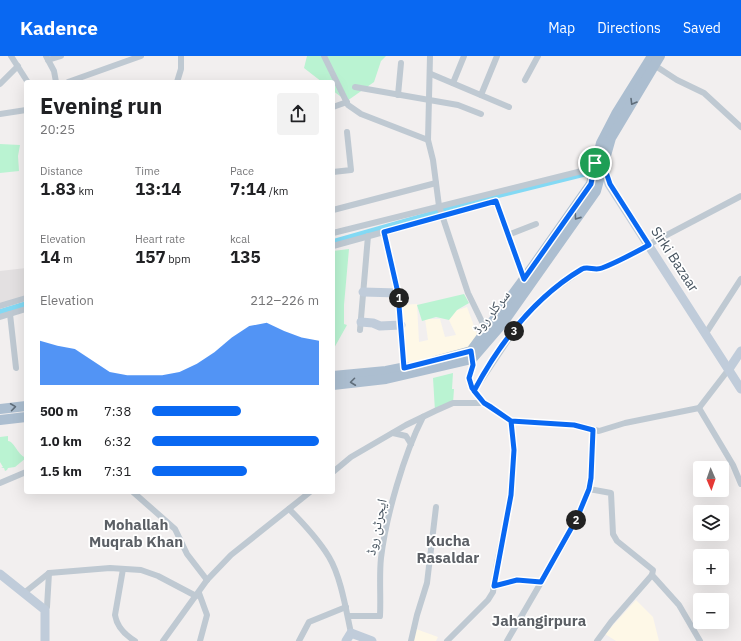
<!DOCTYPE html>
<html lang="en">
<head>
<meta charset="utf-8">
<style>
  body { margin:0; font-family:"IBM Plex Sans","Noto Naskh Arabic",sans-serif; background:#f2f2f2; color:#202124; height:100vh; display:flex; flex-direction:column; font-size:15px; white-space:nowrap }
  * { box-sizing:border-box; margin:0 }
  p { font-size:13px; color:#757577 }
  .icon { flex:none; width:22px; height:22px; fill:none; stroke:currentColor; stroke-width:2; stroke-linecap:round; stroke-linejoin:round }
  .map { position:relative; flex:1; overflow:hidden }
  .sheet { position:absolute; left:24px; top:24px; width:311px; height:414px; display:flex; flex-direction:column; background:#fff; border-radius:4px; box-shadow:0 4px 16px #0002 }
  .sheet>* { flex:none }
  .needle { width:26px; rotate:178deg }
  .buttons { position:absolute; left:693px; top:405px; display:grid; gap:8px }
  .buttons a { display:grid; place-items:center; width:36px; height:36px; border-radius:4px; background:#fff; box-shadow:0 4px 16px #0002; font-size:20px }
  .pin { position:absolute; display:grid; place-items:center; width:34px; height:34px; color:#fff; margin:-17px; border:2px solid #fff; border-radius:50%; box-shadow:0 1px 4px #0007 }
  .km { position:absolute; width:20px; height:20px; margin:-10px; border-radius:50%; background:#222; color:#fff; font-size:11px; line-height:20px; text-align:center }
  .round { display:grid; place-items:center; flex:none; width:42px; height:42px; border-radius:4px; background:#f2f2f2 }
  .head { display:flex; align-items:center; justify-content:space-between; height:68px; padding:0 16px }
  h1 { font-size:22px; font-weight:700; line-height:30px }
  .stats { display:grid; grid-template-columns:repeat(3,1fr); gap:6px; height:68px; padding:4px 16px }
  .stats div { display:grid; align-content:center }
  .stats b { font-size:17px; font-weight:700 }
  .stats small { font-size:11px; font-weight:400 }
  .stats p { font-size:11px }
  .chart { height:112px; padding:8px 16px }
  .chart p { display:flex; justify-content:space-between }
  .chart svg { width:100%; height:72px; margin-top:4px; fill:#0968f2; opacity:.7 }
  ul { padding:0 16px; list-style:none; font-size:13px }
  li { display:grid; grid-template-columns:64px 48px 1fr; align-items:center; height:30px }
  li i { height:10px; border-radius:5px; background:#0968f2 }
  header { display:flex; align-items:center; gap:24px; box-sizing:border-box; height:56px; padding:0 20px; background:#0968f2; color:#fff }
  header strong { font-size:19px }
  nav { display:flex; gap:22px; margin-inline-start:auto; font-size:14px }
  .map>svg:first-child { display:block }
  .commercial { fill:#fef8e7 }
  .education { fill:#e3e0e1 }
  .green { fill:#baf3d2 }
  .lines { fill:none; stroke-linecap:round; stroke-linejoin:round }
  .canal { stroke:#83d9f4; stroke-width:5.5 }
  .street { stroke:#bfc9d2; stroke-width:6 }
  .secondary { stroke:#c0ccda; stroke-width:9 }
  .primary { stroke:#acbed0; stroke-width:10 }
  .oneway { stroke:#5f6d7a }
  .route-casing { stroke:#fff; stroke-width:8 }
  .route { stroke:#0968f2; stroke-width:5 }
  .labels { text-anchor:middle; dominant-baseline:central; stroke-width:3.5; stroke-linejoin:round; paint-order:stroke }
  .street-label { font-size:14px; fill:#45525e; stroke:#fff }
  .neighbourhood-label { font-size:15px; font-weight:bold; fill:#5b5f65; stroke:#fff }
</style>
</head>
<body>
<header>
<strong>Kadence</strong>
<nav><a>Map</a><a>Directions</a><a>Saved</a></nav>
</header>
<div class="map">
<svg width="741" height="585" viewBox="0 0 741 585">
  <rect width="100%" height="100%" fill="#f2efef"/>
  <g class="commercial">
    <path d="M417,248L419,286L428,284L425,263H440L445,281L456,279L449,264L452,256L467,251L477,278L471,295L405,307L401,249Z"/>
    <path d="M636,544L653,561L659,585H616L605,578Z"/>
    <path d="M416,573L438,581L436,585H413Z"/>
  </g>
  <path class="education" d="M26,212V242L0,250V215Z"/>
  <g class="green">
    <path d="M307,0H386L381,5L374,26L347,45L333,35V26H322L304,12Z"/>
    <path d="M0,88L20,89L18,100L19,115L0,117Z"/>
    <path d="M349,193L344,249V268L347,269L333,294V195Z"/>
    <path d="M464,238L469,247L457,254L449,264L436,261L422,265L417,249Z"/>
    <path d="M453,317L452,333H454L453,347L435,355L433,322Z"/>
    <path d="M8,380V385C15,386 16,397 26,402L15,411L8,412L7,414L5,415L4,412H1L3,411L0,406V381Z"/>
  </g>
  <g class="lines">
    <g class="canal">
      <path d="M333,186L491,141L584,118"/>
      <path d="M0,256L26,248"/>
    </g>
    <g class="street">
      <path d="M11,0L27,25"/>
      <path d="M46,0L54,15L56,26"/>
      <path d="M324,0L348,49L361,58L428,84"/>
      <path d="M430,0L428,84L433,104L439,150L468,237L486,274"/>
      <path d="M48,4L61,0"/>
      <path d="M654,9L677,24L704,37L741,71"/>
      <path d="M431,18L509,51"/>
      <path d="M525,24L538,0"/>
      <path d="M68,26L141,0"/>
      <path d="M177,26L181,13V0"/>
      <path d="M453,27L464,0"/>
      <path d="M0,28L18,10"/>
      <path d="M355,31L458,49L481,58"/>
      <path d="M398,39L401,7"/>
      <path d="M481,39L497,0"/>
      <path d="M333,51L347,46"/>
      <path d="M0,58L26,54"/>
      <path d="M333,116L351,114L347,76"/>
      <path d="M333,154L436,127"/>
      <path d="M384,176L398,237L404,312"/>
      <path d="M333,177L582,115"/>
      <path d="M508,179L536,168"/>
      <path d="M333,190L496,145L524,223"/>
      <path d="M0,250L26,242"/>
      <path d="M10,258L16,312"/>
      <path d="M0,261L26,253"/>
      <path d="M360,274L368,180"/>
      <path d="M706,277L741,223"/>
      <path d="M472,303L473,309L469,322L472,332L484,347L511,365L574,369L599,375L625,367L699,352L729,313"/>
      <path d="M474,335L524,260L543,241L583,213H602L741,140"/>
      <path d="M699,352L733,409L741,428"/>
      <path d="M393,377L406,380L411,388"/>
      <path d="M333,416L351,401L406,369L435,355L453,347H484"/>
      <path d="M0,427L26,416"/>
      <path d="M589,433L611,437L613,478L617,485L653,514L652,519L679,549L700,585"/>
      <path d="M133,436L175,473L187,498L207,524"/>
      <path d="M289,453C304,468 318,483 329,501C341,521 346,554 351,577"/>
      <path d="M123,513L115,559C117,571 125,579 135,585"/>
      <path d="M494,530L517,524L541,526"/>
      <path d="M24,537L49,517L110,512L141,514L158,520L196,540"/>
      <path d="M199,537L207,559L200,585"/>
      <path d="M45,554L47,551L49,517"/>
      <path d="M348,560H380C381,541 379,520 381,502C386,460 404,398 423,361"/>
      <path d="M163,585L207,524L231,499L310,436"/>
      <path d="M299,585L309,566L346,551"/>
      <path d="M411,585L417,559L427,527L436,451"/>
      <path d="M447,585L488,544L493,536L497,507L511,441L514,394L511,365"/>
      <path d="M507,585L568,480L586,440L591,422L593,374"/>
      <path d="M597,585L611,566L652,519"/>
    </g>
    <g class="secondary">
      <path d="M603,107L609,128L741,333"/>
      <path d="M363,236L398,237"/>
      <path d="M361,266L373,267L380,270L401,269"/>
      <path d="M729,313L741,295"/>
      <path d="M0,518L45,554V585"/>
      <path d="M346,585L351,577L372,585"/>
    </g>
    <g class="primary">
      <path d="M435,305L471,295L524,223L591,128L601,87L616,58L652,0"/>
      <path d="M333,320L386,315L406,311"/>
      <path d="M333,329L386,323L472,303L503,267L596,135L611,82L660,0"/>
      <path d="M0,353L26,350"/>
      <path d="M0,364L26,361"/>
    </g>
  </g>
  <defs><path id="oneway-chevron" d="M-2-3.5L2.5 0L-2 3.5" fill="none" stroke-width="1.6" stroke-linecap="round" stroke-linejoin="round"/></defs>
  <g class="oneway">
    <use href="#oneway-chevron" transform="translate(633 46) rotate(121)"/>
    <use href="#oneway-chevron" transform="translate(577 161) rotate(125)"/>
    <use href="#oneway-chevron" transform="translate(353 326) rotate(173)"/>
    <use href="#oneway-chevron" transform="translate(13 351) rotate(-8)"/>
  </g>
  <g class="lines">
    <g class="route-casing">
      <path id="route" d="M595,107L591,128L524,223L496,145L384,176L398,237L404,312L471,295L473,309L469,322L472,332L484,347L491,351L511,365L574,369L593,374L591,422L589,433L577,462L541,526L517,524L494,530L511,439L514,394L511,365L484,347L474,335C499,288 535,241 582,213C588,210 595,215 602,212C618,206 634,197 649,189L610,128L603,107H595"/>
    </g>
    <use href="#route" class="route"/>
  </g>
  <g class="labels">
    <g class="street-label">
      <text transform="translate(675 203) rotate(57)">Sirki Bazaar</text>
      <text transform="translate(491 256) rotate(-52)">سرکلر روڈ</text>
      <text transform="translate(376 471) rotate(-78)">ایجرٹن روڈ</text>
    </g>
    <g class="neighbourhood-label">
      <text x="136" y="468">Mohallah<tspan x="136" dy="17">Muqrab Khan</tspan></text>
      <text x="448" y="484">Kucha<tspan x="448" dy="17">Rasaldar</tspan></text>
      <text x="539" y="564">Jahangirpura</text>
    </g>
  </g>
</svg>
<div class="buttons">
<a><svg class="needle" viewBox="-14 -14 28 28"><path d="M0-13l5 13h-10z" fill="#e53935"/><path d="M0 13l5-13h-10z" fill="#757577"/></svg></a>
<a><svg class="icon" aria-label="layers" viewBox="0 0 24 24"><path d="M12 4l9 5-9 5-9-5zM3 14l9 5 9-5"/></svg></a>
<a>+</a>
<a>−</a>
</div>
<div class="pin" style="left:595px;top:107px;background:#1e9e55"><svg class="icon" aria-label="arrive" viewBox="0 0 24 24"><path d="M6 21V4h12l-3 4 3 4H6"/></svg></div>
<b class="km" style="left:399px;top:242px">1</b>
<b class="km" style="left:576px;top:464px">2</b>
<b class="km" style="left:514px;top:275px">3</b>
<section class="sheet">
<div class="head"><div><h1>Evening run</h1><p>20:25</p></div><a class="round"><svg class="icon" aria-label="share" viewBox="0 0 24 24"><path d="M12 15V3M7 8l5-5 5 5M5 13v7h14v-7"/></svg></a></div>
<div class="stats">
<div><p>Distance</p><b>1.83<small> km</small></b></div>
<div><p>Time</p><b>13:14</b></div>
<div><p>Pace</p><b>7:14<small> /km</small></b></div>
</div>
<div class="stats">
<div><p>Elevation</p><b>14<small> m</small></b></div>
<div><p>Heart rate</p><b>157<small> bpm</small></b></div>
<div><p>kcal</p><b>135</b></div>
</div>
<div class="chart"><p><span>Elevation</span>212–226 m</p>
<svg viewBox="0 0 160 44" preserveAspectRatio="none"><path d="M0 44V17L10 20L20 22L30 29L40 36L50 38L60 38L70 38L80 36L90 31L100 24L110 15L120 8L130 6L140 11L150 15L160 17V44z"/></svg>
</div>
<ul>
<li><b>500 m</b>7:38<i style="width:53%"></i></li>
<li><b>1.0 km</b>6:32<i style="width:100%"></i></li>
<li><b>1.5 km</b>7:31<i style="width:57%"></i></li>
</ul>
</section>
</div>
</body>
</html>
